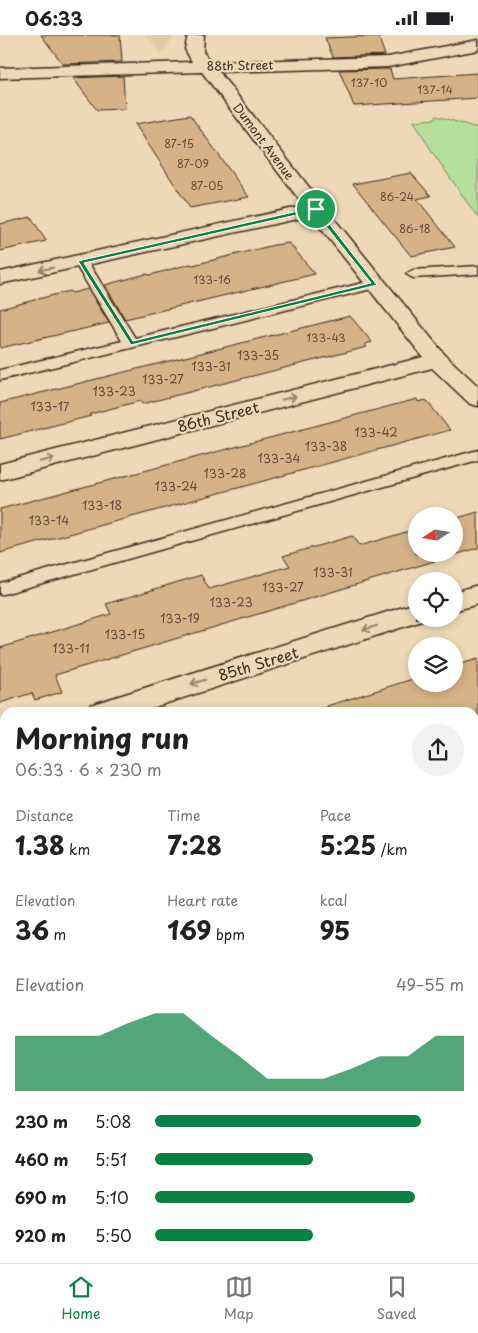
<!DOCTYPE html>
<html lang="en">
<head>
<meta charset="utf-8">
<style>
  body { margin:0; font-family:"Playpen Sans",sans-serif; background:#f2f2f2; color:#202124; height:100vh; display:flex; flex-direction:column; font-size:19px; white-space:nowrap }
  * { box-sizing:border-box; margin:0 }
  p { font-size:16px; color:#757577 }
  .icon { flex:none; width:28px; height:28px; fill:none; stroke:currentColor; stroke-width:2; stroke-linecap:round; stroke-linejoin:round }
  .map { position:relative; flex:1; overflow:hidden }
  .drawer { position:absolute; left:0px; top:672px; width:479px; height:556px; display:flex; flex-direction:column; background:#fff; border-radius:15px 15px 0 0; box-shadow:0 2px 8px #0003 }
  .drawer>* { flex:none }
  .needle { width:32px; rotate:258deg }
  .tools { position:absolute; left:408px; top:472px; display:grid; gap:10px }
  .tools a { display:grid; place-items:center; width:55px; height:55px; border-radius:50%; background:#fff; box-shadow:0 2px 8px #0003; font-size:25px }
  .pin { position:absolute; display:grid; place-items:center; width:42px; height:42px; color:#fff; margin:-21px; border:2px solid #fff; border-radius:50%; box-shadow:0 1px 5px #0007 }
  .round { display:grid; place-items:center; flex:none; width:52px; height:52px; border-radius:26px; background:#f2f2f2 }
  .summary { display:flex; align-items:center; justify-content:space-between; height:85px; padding:0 15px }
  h1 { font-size:28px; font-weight:700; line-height:38px }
  .stats { display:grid; grid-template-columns:repeat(3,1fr); gap:8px; height:85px; padding:5px 15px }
  .stats div { display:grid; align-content:center }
  .stats b { font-size:25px; font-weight:700 }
  .stats small { font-size:14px; font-weight:400 }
  .stats p { font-size:14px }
  .chart { height:140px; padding:10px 15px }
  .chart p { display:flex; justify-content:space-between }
  .chart svg { width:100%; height:90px; margin-top:5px; fill:#0b8043; opacity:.7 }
  ul { padding:0 15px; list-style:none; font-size:16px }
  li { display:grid; grid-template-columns:80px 60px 1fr; align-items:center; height:38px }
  li i { height:12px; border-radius:6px; background:#0b8043 }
  .status { display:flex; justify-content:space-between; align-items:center; height:35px; padding:0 25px; background:#fff; direction:ltr }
  .status svg { height:14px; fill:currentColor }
  .dock { display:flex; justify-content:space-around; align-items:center; height:70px; border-top:1px solid #e0e0e0; background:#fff; font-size:14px; color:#757577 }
  .dock a { display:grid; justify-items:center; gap:2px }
  .dock .selected { color:#0b8043 }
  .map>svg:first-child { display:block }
  .built { fill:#e4caa6 }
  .green { fill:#b5df9c; stroke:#78845d }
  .building { fill:#d5b387; stroke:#3b2a1e }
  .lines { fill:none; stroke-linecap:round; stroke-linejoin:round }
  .service-casing { stroke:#3b2a1e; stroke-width:3 }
  .minor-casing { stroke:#3b2a1e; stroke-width:3 }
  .service { fill:#efd8b7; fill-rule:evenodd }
  .minor { fill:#efd8b7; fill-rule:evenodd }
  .oneway { stroke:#95816a }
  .route { fill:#0b8043; stroke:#fff; fill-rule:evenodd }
  .labels { text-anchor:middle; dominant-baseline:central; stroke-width:4.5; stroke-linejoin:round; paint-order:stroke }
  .far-number-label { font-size:11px; fill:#624c38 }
  .far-street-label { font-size:12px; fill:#3b2a1e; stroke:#efd8b7 }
  .number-label { font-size:12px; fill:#624c38 }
  .street-label { font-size:15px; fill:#3b2a1e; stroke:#efd8b7 }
</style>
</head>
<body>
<div class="status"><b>06:33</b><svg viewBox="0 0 49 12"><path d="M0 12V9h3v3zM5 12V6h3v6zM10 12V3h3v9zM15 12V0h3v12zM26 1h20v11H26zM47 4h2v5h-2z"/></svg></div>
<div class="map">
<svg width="478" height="1228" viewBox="0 0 478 1228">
  <rect width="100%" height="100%" fill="#efd8b7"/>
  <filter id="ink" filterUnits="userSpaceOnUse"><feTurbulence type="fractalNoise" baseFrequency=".02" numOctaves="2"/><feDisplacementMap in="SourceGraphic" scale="10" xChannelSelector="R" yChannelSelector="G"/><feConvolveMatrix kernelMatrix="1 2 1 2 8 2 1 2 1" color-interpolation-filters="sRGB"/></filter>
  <g filter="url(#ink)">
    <path class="built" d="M145,0H175L162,19Z"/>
    <path class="green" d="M436,81L478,93V183L433,118L414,86L434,84Z"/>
    <g class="building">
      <path d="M41,0H120L122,27L63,29Z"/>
      <path d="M378,1L385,20L333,22L325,3Z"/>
      <path d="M390,34L393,44L478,38V63L354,71L339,35Z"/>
      <path d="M123,41L125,74L97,75L73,43Z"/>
      <path d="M190,80L233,140L249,162L190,173L135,89Z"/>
      <path d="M411,138L431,161L417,164L455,212L411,221L353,149Z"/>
      <path d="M31,182L46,206L0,216V189Z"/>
      <path d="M289,208L315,239L125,284L105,250L146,239L150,240L190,229L193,230L274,210Z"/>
      <path d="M88,254L109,288L0,313V274L69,256L72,258Z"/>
      <path d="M350,281L372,307L365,309L367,312L142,369L140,366L90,379L91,381L0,404V368Z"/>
      <path d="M417,364L418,367L426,365L450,395L0,518V474Z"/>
      <path d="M478,477V513L55,640L62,657L35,665L32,658L0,668V613L111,579L106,569L201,540L209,554L290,531L283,521L352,501L359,511L416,494V519H454V484Z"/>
      <path d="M478,624V704L474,698V678H328L327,671L416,643V649H454V631Z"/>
    </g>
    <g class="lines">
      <g class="service-casing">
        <g id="service">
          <path d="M81,223L88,227L135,303L375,245L382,249L380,252L0,345V335L122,306L74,227Z"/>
          <path d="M478,231V239L413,243L406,239L413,235Z"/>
          <path d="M478,415V425L0,560V548Z"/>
        </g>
      </g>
      <g class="minor-casing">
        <g id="minor">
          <path d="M188,0H204L203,17L211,27L388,22L478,5V15L388,32L219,37L323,170L445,320L478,351V371L470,369L432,333L0,445V429L423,322L311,181L0,249V237L304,171L202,37L0,43V33L192,27L185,14Z"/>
          <path d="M478,550V569L454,576V557Z"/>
          <path d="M416,568V584L425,585L136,678H86L90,670Z"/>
          <path d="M5,696V719L0,720V697Z"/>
          <path d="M478,925V955L474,957V927Z"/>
          <path d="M0,1120L5,1122V1172L0,1170Z"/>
          <path d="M8,1224H47L48,1228H9Z"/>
        </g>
      </g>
      <use href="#service" class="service"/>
      <use href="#minor" class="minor"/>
    </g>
    <defs><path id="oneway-shaft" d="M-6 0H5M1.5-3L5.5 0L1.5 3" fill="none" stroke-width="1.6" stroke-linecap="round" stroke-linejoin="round" transform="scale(1.25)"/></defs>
    <g class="oneway">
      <use href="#oneway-shaft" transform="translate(46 234) rotate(168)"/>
      <use href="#oneway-shaft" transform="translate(289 363) rotate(-14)"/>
      <use href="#oneway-shaft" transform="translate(47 425) rotate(-14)"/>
      <use href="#oneway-shaft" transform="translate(370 593) rotate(163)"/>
      <use href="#oneway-shaft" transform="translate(198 647) rotate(163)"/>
    </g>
  </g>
  <path class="route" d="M316,172L377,250L131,310L78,226ZM314,176L371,248L133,306L84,228Z"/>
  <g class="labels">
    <g class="far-number-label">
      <text x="369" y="47">137-10</text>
      <text x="435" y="54">137-14</text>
      <text x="179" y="108">87-15</text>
      <text x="193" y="128">87-09</text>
      <text x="207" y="150">87-05</text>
      <text x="397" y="161">86-24</text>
      <text x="415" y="193">86-18</text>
      <text x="212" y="244">133-16</text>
      <text x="326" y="302">133-43</text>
    </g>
    <g class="far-street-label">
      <text transform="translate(240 30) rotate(-1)">88th Street</text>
      <text transform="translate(264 106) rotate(53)">Dumont Avenue</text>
    </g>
    <g class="number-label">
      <text x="258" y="320">133-35</text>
      <text x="211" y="331">133-31</text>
      <text x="163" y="344">133-27</text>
      <text x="114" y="356">133-23</text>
      <text x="50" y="371">133-17</text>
      <text x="376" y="397">133-42</text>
      <text x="326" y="411">133-38</text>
      <text x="279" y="423">133-34</text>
      <text x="225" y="438">133-28</text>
      <text x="176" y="451">133-24</text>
      <text x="102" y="470">133-18</text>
      <text x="49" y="485">133-14</text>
      <text x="333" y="537">133-31</text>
      <text x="283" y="552">133-27</text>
      <text x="231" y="567">133-23</text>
      <text x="180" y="583">133-19</text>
      <text x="125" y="599">133-15</text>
      <text x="71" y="613">133-11</text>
    </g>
    <g class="street-label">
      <text transform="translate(218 381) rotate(-14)">86th Street</text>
      <text transform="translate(258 628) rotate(-17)">85th Street</text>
    </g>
  </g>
</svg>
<div class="tools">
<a><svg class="needle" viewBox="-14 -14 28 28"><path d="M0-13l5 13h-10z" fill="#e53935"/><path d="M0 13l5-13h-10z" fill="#757577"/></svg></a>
<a><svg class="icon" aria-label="locate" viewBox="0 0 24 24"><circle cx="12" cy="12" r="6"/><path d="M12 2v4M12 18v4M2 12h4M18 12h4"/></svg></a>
<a><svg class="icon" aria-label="layers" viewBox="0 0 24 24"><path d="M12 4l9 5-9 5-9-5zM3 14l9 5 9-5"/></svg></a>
</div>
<div class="pin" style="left:316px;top:174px;background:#1e9e55"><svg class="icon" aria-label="arrive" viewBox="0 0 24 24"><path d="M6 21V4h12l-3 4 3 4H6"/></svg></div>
<section class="drawer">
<div class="summary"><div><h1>Morning run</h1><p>06:33 · 6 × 230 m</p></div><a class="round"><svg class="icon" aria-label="share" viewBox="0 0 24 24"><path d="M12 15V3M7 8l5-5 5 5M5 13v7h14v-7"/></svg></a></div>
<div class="stats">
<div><p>Distance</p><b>1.38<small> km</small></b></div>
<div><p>Time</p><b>7:28</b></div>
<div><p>Pace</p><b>5:25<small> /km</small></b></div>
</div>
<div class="stats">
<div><p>Elevation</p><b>36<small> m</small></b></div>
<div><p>Heart rate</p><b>169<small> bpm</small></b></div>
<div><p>kcal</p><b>95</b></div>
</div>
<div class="chart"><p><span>Elevation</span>49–55 m</p>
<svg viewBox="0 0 160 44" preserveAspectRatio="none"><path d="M0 44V17L10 17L20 17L30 17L40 11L50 6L60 6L70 17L80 27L90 38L100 38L110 38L120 33L130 27L140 27L150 17L160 17V44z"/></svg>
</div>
<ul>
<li><b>230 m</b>5:08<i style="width:86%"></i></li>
<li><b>460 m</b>5:51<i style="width:51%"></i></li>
<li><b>690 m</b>5:10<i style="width:84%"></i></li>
<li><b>920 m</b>5:50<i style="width:51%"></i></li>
</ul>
</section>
</div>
<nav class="dock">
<a class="selected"><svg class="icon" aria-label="home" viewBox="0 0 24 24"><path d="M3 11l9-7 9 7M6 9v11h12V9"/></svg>Home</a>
<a><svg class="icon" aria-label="map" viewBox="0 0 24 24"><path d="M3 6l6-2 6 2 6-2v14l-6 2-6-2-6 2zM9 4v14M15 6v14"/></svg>Map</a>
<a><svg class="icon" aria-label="saved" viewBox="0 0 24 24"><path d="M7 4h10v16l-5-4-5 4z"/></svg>Saved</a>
</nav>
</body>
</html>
